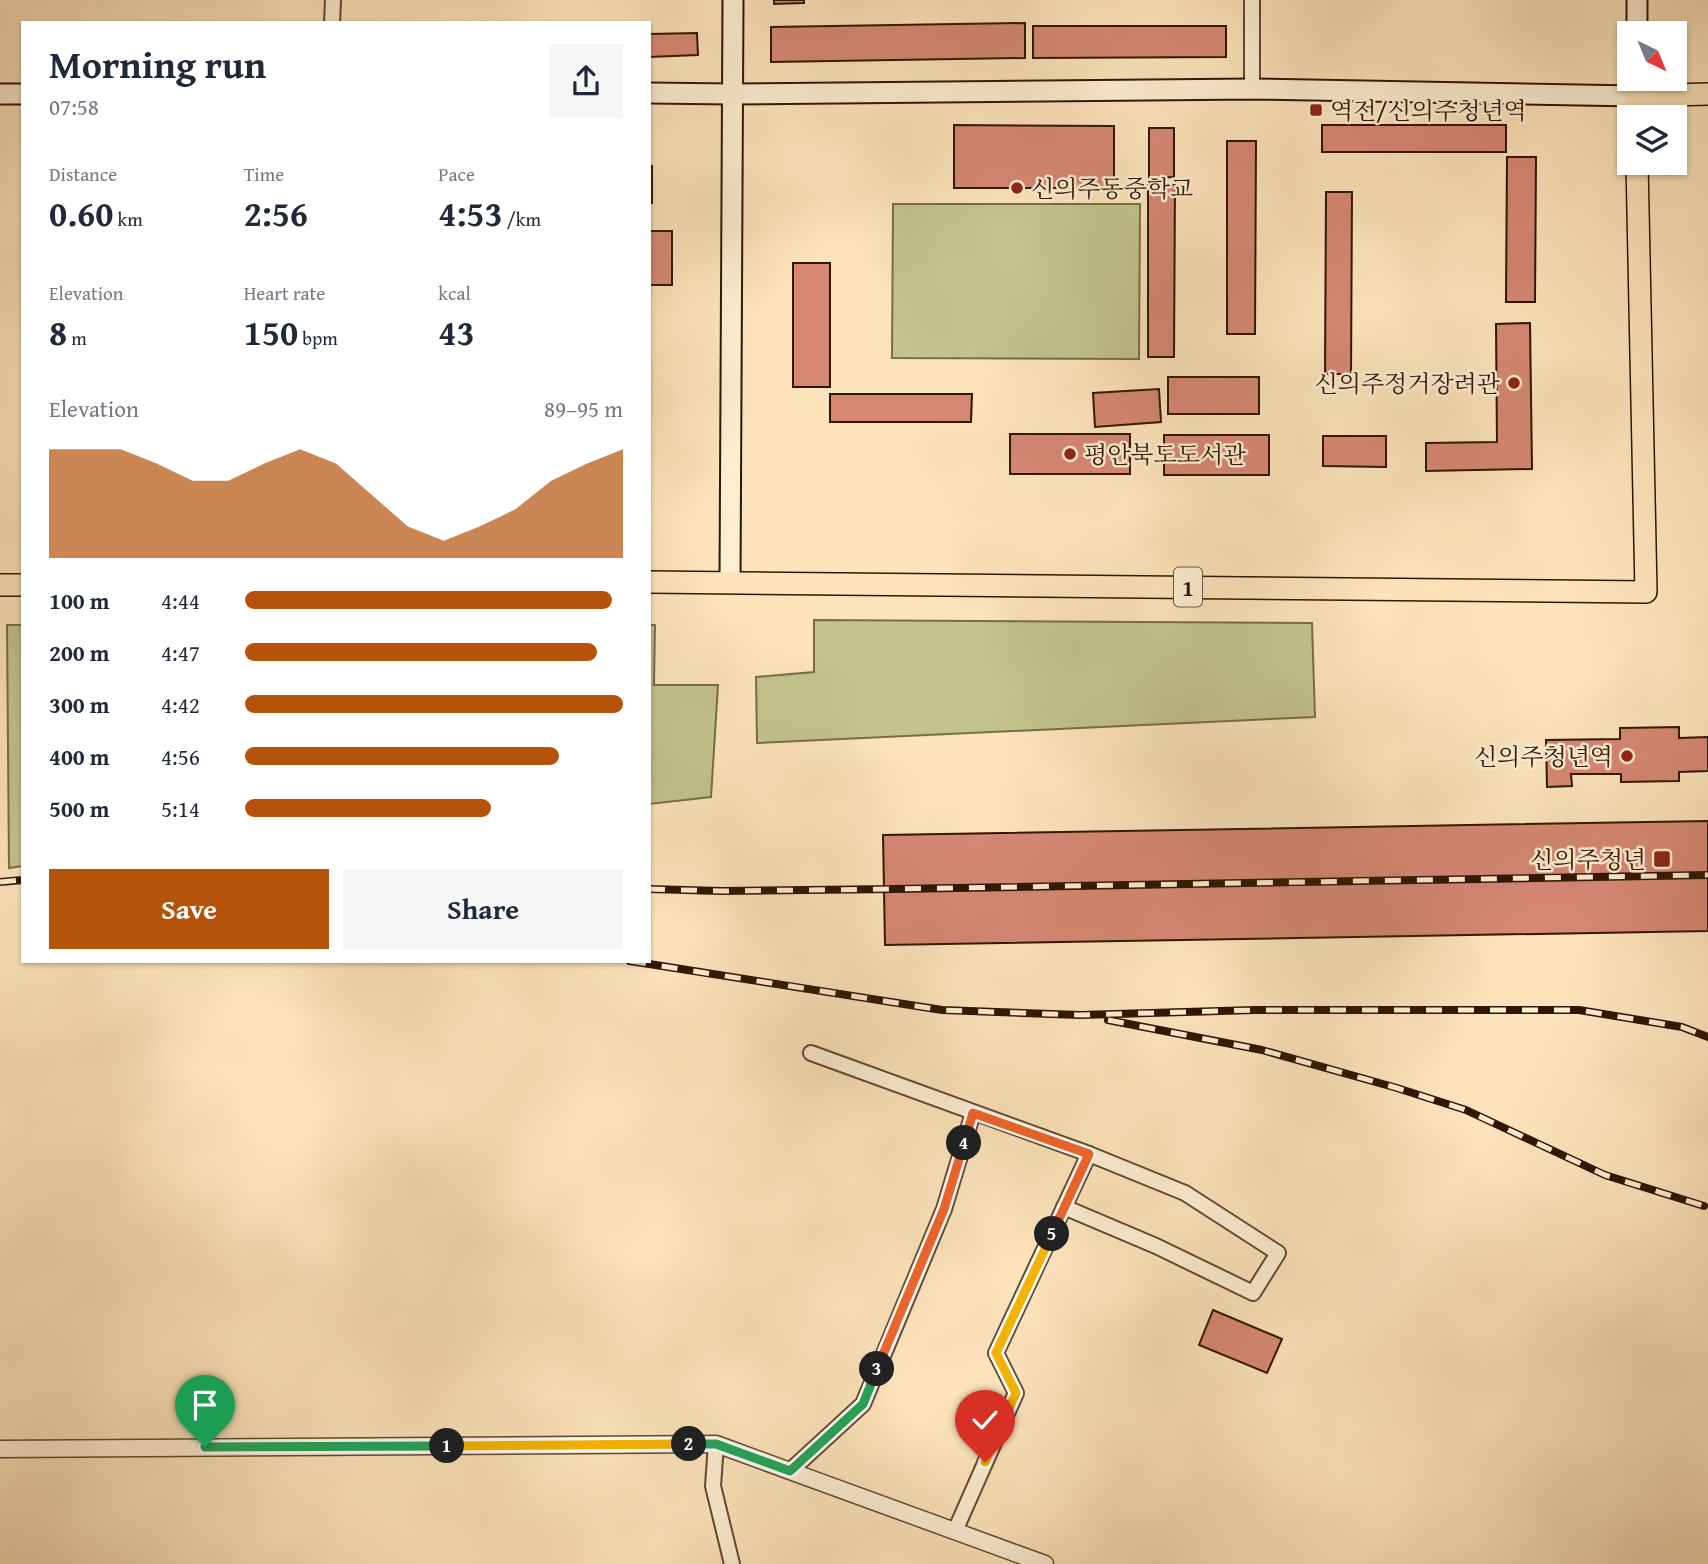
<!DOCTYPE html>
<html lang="en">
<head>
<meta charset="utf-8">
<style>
  body { margin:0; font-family:"Gentium Book Plus","Noto Serif KR",serif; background:#f6f6f7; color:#1f2937; height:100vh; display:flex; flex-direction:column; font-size:26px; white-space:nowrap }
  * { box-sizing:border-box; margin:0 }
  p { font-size:23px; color:#747a83 }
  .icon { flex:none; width:38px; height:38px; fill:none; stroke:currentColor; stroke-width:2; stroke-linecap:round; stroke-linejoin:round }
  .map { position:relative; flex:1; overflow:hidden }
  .details { position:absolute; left:21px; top:21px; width:630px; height:942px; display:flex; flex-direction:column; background:#fff; border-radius:0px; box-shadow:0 2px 5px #0004 }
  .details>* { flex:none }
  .needle { width:46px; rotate:137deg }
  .fabs { position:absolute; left:1617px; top:21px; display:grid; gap:14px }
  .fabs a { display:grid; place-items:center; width:70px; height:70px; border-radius:0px; background:#fff; box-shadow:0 2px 5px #0004; font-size:35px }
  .pin { position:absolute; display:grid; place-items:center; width:60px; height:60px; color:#fff; margin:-72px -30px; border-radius:50% 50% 50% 0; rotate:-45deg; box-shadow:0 0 7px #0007 }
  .pin .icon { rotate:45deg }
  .km { position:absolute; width:35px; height:35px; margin:-18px; border-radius:50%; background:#222; color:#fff; font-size:19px; line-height:35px; text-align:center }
  .round { display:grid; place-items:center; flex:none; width:74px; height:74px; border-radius:0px; background:#f6f6f7 }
  .overview { display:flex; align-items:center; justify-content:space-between; height:119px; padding:0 28px }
  h1 { font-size:38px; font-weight:600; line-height:52px }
  .stats { display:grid; grid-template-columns:repeat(3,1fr); gap:10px; height:119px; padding:7px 28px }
  .stats div { display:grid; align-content:center }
  .stats b { font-size:35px; font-weight:600 }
  .stats small { font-size:19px; font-weight:400 }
  .stats p { font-size:19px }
  .chart { height:196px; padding:14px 28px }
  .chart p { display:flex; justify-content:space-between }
  .chart svg { width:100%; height:126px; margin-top:7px; fill:#b45309; opacity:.7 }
  .primary-button { display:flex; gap:14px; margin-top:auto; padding:14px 28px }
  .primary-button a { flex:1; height:80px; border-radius:0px; background:#b45309; color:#fff; font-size:28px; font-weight:600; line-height:80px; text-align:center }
  .primary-button a+a { background:#f6f6f7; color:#1f2937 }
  ul { padding:0 28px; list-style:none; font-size:23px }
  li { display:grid; grid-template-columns:112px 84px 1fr; align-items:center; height:52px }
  li i { height:18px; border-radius:9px; background:#b45309 }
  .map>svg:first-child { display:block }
  .green { fill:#c2c38e; stroke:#796c48; stroke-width:2 }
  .building { fill:#d68774; stroke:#301502; stroke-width:2 }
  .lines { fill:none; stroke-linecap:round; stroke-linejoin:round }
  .minor-casing { stroke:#634830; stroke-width:18 }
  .tertiary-casing { stroke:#634830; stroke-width:19 }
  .secondary-casing { stroke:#301502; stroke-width:23 }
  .primary-casing { stroke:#301502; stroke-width:24 }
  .minor { stroke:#fdedd3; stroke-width:14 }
  .tertiary { stroke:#fdedd3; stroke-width:16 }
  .secondary { stroke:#fdedd3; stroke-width:19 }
  .primary { stroke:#fce3bb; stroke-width:21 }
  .rail-casing { stroke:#301502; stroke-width:8 }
  .rail { stroke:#fdedd3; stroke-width:5; stroke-dasharray:16; stroke-linecap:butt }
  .split-1-casing { stroke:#fff; stroke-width:14 }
  .split-2-casing { stroke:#fff; stroke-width:14 }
  .split-3-casing { stroke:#fff; stroke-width:14 }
  .split-4-casing { stroke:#fff; stroke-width:14 }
  .split-5-casing { stroke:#fff; stroke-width:14 }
  .split-6-casing { stroke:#fff; stroke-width:14 }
  .split-1 { stroke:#22a559; stroke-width:9 }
  .split-2 { stroke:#f5b400; stroke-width:9 }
  .split-3 { stroke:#22a559; stroke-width:9 }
  .split-4 { stroke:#f0652b; stroke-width:9 }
  .split-5 { stroke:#f0652b; stroke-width:9 }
  .split-6 { stroke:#f5b400; stroke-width:9 }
  .poi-dot { fill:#8f2418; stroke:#fdedd3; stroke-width:2.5 }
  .labels { text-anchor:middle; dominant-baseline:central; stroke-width:5; stroke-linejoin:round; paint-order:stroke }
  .shield { fill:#fdedd3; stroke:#6e5641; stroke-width:2 }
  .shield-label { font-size:23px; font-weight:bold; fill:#301502 }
  .poi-label { font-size:24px; fill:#301502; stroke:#fdedd3; text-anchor:start }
</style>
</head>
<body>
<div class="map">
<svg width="1708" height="1564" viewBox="0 0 1708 1564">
  <rect width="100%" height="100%" fill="#fce3bb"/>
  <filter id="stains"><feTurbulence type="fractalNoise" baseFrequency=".00286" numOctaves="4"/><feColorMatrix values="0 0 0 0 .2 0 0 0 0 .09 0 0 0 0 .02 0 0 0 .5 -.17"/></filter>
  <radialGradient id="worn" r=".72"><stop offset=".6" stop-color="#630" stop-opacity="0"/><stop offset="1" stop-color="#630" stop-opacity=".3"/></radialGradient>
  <g class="green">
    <path d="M893,204H1140L1139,359L892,358Z"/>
    <path d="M814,620L1312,623L1315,717L757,743L756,677L814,672Z"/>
    <path d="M7,625H23V866L9,868Z"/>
    <path d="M649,625H655L654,685H718L711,797L649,804Z"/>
  </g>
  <g class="building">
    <path d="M774,0H804V3L774,4Z"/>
    <path d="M1025,23V58L771,62V27Z"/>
    <path d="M1033,26H1226V57L1033,58Z"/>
    <path d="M697,33L698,55L649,57V34Z"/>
    <path d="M954,125L1114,126V188H954Z"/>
    <rect x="1322" y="125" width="184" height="27"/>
    <path d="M1149,128H1174V177L1149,178Z"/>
    <path d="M1227,141H1256L1255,334H1227Z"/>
    <path d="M1507,157H1536L1535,302H1506Z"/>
    <rect x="649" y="166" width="3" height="37"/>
    <path d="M1148,185H1175L1174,357H1148Z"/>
    <path d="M1326,192H1352L1351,374H1325Z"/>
    <rect x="649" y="231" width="23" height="54"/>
    <rect x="793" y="263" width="37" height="124"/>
    <path d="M1530,323L1532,469L1426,471V443L1497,442L1496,324Z"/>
    <rect x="1168" y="377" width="91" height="37"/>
    <path d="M1159,389L1161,422L1095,427L1093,393Z"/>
    <path d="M830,394H972L971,422H830Z"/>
    <rect x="1010" y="434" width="120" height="40"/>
    <rect x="1164" y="435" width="105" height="40"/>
    <path d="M1323,436H1386V467L1323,466Z"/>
    <path d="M1679,727V738L1708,737V771L1679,772V781L1621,782V774H1571L1572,786L1547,787L1546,740L1620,739V728Z"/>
    <path d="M1708,821V931L885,945L883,835Z"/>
    <path d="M1213,1310L1282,1339L1267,1373L1199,1345Z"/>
  </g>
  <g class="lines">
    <g class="minor-casing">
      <g id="minor">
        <path d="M332,23L333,0"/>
        <path d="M1252,89V0"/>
        <path d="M811,1053L1089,1154L1185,1193L1278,1253L1253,1293L1156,1246L1064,1207"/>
        <path d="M716,1444L713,1486L732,1564"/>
        <path d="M790,1471L863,1404L944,1209L973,1113"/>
        <path d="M955,1531L1016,1393L996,1353L1089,1154"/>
      </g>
    </g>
    <g class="tertiary-casing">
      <path id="tertiary" d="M0,1449L716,1444L1045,1564"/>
    </g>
    <g class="secondary-casing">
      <g id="secondary">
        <path d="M1637,33V0"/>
        <path d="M649,93L732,94L1252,89L1636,96V79"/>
        <path d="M0,94H23"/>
        <path d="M730,582L733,0"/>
      </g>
    </g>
    <g class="primary-casing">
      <g id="primary">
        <path d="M1637,117L1636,96L1708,94"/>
        <path d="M649,582L1646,592L1637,163"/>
        <path d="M0,585H23"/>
      </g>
    </g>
    <use href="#minor" class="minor"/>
    <use href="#tertiary" class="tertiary"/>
    <use href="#secondary" class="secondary"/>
    <use href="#primary" class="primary"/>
    <g class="rail-casing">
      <g id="rail">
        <path d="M0,882L23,880"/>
        <path d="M649,889L722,891L896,889L1708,875"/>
        <path d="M630,961L942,1010L1080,1015L1255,1010H1579L1682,1027L1708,1037"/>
        <path d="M1108,1020L1262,1050L1397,1088L1466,1110L1605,1175L1704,1206"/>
      </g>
    </g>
    <use href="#rail" class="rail"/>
  </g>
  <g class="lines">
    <g class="split-1-casing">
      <path id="split-1" d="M205,1447L447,1446"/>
    </g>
    <g class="split-2-casing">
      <path id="split-2" d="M447,1446L689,1444"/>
    </g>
    <g class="split-3-casing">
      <path id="split-3" d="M689,1444H716L790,1471L863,1404L877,1369"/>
    </g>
    <g class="split-4-casing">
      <path id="split-4" d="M877,1369L944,1209L964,1143"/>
    </g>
    <g class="split-5-casing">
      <path id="split-5" d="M964,1143L973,1113L1089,1154L1052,1234"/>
    </g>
    <g class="split-6-casing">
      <path id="split-6" d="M985,1462L1016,1393L996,1353L1052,1234"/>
    </g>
    <use href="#split-1" class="split-1"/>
    <use href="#split-2" class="split-2"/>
    <use href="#split-3" class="split-3"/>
    <use href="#split-4" class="split-4"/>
    <use href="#split-5" class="split-5"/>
    <use href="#split-6" class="split-6"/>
  </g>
  <g class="poi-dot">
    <rect x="1309" y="103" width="14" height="14" rx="3.5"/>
    <circle cx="1017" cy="188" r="7"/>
    <circle cx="1514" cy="383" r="7"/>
    <circle cx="1070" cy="454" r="7"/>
    <circle cx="1627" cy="756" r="7"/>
    <rect x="1653" y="850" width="18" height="18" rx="3.5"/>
  </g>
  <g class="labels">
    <rect class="shield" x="1174" y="567.5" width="28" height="39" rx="5"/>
    <g class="shield-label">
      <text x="1188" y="587">1</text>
    </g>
    <g class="poi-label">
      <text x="1330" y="110">역전/신의주청년역</text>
      <text x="1031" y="188">신의주동중학교</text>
      <text x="1500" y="383" text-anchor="end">신의주정거장려관</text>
      <text x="1084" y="454">평안북도도서관</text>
      <text x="1613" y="756" text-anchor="end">신의주청년역</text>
      <text x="1646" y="859" text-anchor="end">신의주청년</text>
    </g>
  </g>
  <rect width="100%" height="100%" filter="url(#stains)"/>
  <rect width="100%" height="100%" fill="url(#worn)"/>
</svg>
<div class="fabs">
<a><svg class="needle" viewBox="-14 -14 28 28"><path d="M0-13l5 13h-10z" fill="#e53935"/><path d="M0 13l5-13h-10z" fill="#747a83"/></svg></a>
<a><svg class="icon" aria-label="layers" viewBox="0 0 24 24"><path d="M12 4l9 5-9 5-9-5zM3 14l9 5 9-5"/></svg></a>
</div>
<div class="pin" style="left:205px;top:1447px;background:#1e9e55"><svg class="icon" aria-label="arrive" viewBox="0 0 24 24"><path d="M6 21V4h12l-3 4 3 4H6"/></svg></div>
<div class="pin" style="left:985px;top:1462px;background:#d93025"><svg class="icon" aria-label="check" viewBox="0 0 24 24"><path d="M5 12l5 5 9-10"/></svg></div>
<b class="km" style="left:447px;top:1446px">1</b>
<b class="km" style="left:689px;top:1444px">2</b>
<b class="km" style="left:877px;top:1369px">3</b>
<b class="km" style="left:964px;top:1143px">4</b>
<b class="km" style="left:1052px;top:1234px">5</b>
<section class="details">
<div class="overview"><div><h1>Morning run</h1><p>07:58</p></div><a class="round"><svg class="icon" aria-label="share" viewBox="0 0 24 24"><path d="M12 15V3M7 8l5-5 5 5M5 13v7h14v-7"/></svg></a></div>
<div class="stats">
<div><p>Distance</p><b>0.60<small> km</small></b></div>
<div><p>Time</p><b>2:56</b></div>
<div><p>Pace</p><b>4:53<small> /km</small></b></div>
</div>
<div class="stats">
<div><p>Elevation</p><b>8<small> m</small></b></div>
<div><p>Heart rate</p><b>150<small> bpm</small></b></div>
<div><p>kcal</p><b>43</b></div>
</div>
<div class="chart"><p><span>Elevation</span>89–95 m</p>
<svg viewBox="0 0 160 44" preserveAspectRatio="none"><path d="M0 44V6L10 6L20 6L30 11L40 17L50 17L60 11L70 6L80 11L90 22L100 33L110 38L120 33L130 27L140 17L150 11L160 6V44z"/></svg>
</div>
<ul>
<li><b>100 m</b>4:44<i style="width:97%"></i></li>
<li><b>200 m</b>4:47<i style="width:93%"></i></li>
<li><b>300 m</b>4:42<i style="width:100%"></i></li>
<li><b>400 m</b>4:56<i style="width:83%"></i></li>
<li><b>500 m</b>5:14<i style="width:65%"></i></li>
</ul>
<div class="primary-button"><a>Save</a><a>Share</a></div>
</section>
</div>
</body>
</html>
